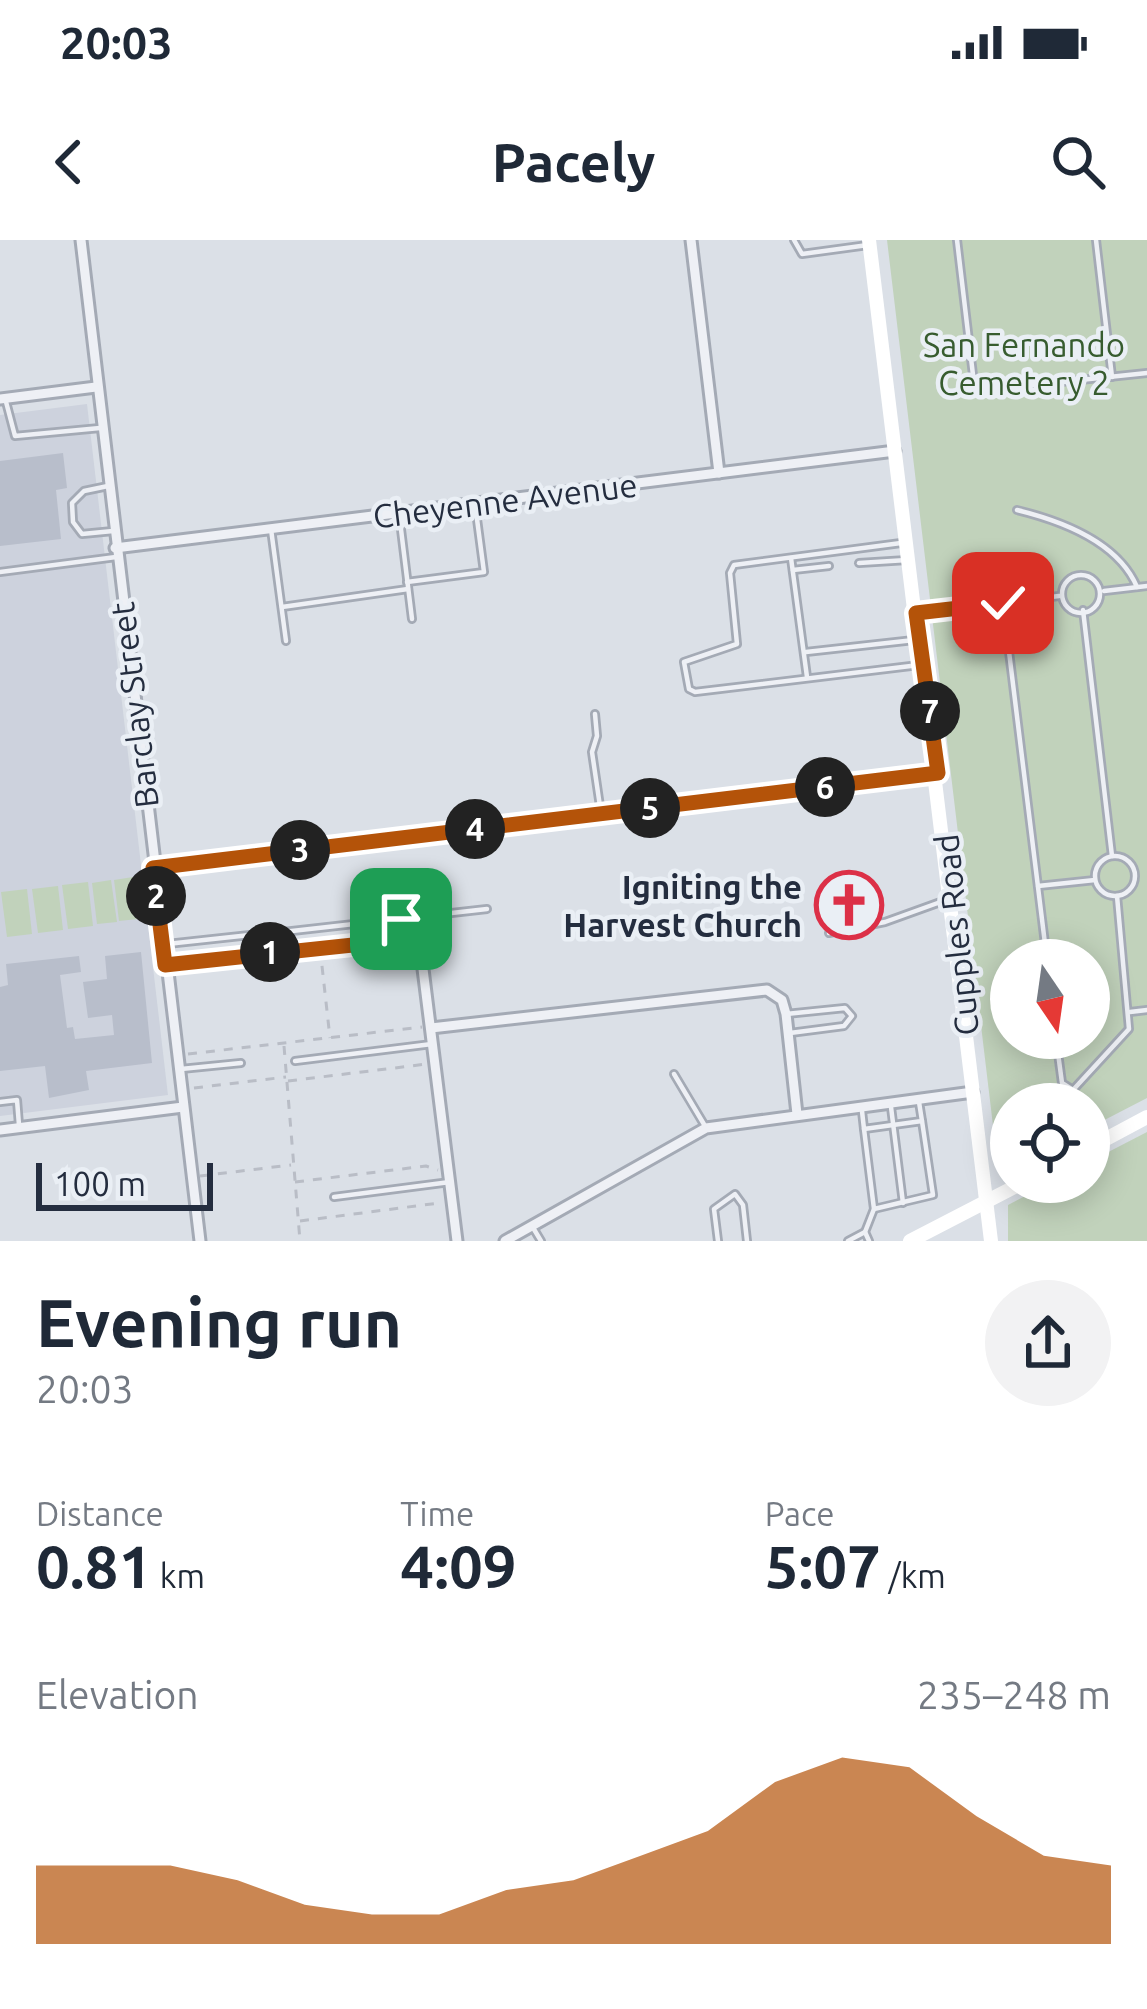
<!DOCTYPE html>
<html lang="en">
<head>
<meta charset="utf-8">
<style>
  body { margin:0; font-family:Ubuntu,sans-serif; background:#f2f2f3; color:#1f2937; height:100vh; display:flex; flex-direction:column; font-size:45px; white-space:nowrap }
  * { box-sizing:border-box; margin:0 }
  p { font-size:39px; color:#747a83 }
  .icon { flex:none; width:66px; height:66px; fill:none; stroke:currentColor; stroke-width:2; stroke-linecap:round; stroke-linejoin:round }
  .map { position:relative; height:1001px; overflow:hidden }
  .sheet { display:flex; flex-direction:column; background:#fff; flex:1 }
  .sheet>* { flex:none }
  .needle { width:78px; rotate:167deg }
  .controls { position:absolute; left:990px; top:699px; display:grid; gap:24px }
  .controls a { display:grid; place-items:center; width:120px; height:120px; border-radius:50%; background:#fff; box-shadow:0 6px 30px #0003; font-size:60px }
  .scale { position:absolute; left:36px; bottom:30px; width:177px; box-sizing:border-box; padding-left:12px; border:6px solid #242d3f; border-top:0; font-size:33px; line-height:42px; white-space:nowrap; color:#242d3f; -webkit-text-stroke:9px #eaeff5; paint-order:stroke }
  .pin { position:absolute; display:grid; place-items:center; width:102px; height:102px; color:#fff; margin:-51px; border-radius:24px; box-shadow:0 6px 18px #0006 }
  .km { position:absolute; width:60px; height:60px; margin:-30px; border-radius:50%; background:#222; color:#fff; font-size:33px; line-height:60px; text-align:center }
  .round { display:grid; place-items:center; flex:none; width:126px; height:126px; border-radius:63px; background:#f2f2f3 }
  .head { display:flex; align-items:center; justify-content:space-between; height:204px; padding:0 36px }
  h1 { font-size:66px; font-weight:700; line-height:90px }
  .figures { display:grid; grid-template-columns:repeat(3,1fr); gap:18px; height:204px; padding:12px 36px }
  .figures div { display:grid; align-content:center }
  .figures b { font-size:60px; font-weight:700 }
  .figures small { font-size:33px; font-weight:400 }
  .figures p { font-size:33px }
  .chart { height:336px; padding:24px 36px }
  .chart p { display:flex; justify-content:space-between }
  .chart svg { width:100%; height:216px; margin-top:12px; fill:#b45309; opacity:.7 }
  .status { display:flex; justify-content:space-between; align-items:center; height:84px; padding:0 60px; background:#fff; direction:ltr }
  .status svg { height:33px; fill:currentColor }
  header { display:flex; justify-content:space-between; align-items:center; height:156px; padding:0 36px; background:#fff; font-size:54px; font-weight:700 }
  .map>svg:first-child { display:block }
  .built { fill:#cdd2dd }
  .green { fill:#c1d2bb; fill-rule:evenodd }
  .building { fill:#b8becb }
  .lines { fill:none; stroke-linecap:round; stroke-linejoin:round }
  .lane-casing { stroke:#a4aab5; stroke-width:10 }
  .street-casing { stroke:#a4aab5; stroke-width:15 }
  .path { stroke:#b9bdc6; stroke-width:3; stroke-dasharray:9 9; stroke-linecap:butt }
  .lane { stroke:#eef0f5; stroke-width:4.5 }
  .street { stroke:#eef0f5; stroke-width:9 }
  .secondary { stroke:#fff; stroke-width:14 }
  .route-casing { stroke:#fff; stroke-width:24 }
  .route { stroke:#b45309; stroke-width:15 }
  .labels { text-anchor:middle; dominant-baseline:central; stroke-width:9; stroke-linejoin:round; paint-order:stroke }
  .park-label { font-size:33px; fill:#375c2f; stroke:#eaeff5 }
  .street-label { font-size:33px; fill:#242d3f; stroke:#eaeff5 }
  .poi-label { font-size:33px; font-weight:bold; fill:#242d3f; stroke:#eaeff5; text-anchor:end }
</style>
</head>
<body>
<div class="status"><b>20:03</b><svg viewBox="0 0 49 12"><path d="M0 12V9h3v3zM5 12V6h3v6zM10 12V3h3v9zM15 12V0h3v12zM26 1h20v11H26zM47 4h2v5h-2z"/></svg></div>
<header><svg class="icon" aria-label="back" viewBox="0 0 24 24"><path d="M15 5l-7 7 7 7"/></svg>Pacely<svg class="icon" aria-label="search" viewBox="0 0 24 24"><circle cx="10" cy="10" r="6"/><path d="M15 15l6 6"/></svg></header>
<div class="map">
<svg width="1147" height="1001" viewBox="0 0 1147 1001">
  <rect width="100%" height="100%" fill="#dbe0e7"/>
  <path class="built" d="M87,164L168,855L0,876V175Z"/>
  <g class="green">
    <path d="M887,0H1147V858L1089,888V864H1011V928L997,919ZM1011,720H1089V798H1011Z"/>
    <path d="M133,637L138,679L119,681L114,640Z"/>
    <path d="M111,640L117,682L97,684L92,643Z"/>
    <path d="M88,642L93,686L68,689L62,645Z"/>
    <path d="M58,646L63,690L38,693L32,649Z"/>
    <path d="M27,649L32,694L7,697L1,652Z"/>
    <path d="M1147,892V1001H1008V965L1052,942H1089V922Z"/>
  </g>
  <g class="building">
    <path d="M63,213L67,248L56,250L61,299L0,306V221Z"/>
    <path d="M141,712L152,823L86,831L89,850L49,858L45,826L0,831V747L8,745L6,724L79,716L81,732L60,735L67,788L73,787L75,799L114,795L112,775L88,778L83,742L107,739L105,716Z"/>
  </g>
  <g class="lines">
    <g class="lane-casing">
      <g id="lane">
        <path d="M794,0L802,14L868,5"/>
        <path d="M957,0L973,135L984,150L1147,133"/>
        <path d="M1096,0L1112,137"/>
        <path d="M5,158L15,196L100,188"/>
        <path d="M108,246L84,251L72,263L73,282L82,294L113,291"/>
        <path d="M1017,270C1062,281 1118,302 1137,347"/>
        <path d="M399,273L412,379"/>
        <path d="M271,289L286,401"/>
        <path d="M901,303L734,325L730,333L737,404L684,422L689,449L695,452L919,425"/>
        <path d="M791,318L807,437"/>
        <path d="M859,323L907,320"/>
        <path d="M793,330L829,326"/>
        <path d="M0,332L116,317"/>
        <circle cx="1081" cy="354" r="19"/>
        <path d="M407,342L484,332L475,264"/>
        <path d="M1104,351L1147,346"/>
        <path d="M1003,363L1047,720"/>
        <path d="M282,367L408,349"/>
        <path d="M1083,370L1112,616"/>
        <path d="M916,373L1059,356"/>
        <path d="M806,412L914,400"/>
        <path d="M595,474L597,496L592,512L601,573"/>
        <circle cx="1115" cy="636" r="20"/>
        <path d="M1038,646L1095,640"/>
        <path d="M283,692L487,669"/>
        <path d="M829,693L885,682L946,660"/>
        <path d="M167,704L250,695"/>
        <path d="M1130,772L1147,770"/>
        <path d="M786,774L845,768L852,776L844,786L790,793"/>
        <path d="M1056,798L1062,843L1073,850L1129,789L1117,656"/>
        <path d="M295,821L432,804"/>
        <path d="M181,829L241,823"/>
        <path d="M674,834L705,886"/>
        <path d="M0,862L17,860L19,885"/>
        <path d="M891,867L903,963"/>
        <path d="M862,871L864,889L922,881L919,862"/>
        <path d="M864,889L874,969L865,992L869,1001"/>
        <path d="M334,957L450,942"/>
        <path d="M874,969L933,955L922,881"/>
        <path d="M532,986L541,1001"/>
        <path d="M718,1001L714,969L735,954L743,965L747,1001"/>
        <path d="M848,1001L865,992"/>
      </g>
    </g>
    <g class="street-casing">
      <g id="street">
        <path d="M81,0L200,1001"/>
        <path d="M691,0L719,233"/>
        <path d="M0,159L96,147"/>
        <path d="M115,308L895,211"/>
        <path d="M153,628L938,533"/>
        <path d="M401,679L419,697L457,1001"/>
        <path d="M431,788L767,750L782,760L786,774L797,874"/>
        <path d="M0,890L183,867"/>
        <path d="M505,1001L706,888L973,852"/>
      </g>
    </g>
    <g class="path">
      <path d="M320,708L330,798"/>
      <path d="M178,724L407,699"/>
      <path d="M284,806L300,1001"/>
      <path d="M188,814L422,787"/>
      <path d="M288,841L427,824"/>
      <path d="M194,848L286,837"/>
      <path d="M200,936L291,925"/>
      <path d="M295,942L426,926L438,930"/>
      <path d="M300,981L439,963"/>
    </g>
    <use href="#lane" class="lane"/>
    <use href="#street" class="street"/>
    <g class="secondary">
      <path d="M869,0L991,1001"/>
      <path d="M1089,908L1147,877"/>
      <path d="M910,1001L1024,942"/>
    </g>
  </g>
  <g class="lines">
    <g class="route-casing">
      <path id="route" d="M401,679L419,698L165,725L153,628L938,533L916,373L1003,363"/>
    </g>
    <use href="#route" class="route"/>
  </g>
  <defs>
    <g id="church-ring" transform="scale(3.45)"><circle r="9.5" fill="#eaeff5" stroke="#dc3047" stroke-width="1.5"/><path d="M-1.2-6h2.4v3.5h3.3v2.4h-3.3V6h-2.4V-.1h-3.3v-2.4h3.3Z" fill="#dc3047"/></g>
  </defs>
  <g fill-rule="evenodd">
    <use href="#church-ring" x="849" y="665"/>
  </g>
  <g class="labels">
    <g class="park-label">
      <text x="1024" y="104">San Fernando<tspan x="1024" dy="38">Cemetery 2</tspan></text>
    </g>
    <g class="street-label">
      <text transform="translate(505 260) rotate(-7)">Cheyenne Avenue</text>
      <text transform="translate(134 465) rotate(-97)">Barclay Street</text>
      <text transform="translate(956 695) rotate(-96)">Cupples Road</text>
    </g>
    <g class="poi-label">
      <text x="802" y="646">Igniting the<tspan x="802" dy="38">Harvest Church</tspan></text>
    </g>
  </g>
</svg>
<div class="controls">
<a><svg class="needle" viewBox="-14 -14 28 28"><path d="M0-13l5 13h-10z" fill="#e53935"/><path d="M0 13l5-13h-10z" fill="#747a83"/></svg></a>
<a><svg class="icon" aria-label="locate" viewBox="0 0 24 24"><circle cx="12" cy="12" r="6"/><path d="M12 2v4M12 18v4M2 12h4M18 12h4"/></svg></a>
</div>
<div class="scale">100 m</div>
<div class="pin" style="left:401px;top:679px;background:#1e9e55"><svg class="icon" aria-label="arrive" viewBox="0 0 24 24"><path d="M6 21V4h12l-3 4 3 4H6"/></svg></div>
<div class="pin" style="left:1003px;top:363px;background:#d93025"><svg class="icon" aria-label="check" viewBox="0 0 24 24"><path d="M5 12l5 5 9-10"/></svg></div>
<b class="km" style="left:270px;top:712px">1</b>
<b class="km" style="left:156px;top:656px">2</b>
<b class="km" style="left:300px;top:610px">3</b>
<b class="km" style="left:475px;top:589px">4</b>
<b class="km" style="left:650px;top:568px">5</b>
<b class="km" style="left:825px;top:547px">6</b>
<b class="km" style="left:930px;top:471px">7</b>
</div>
<section class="sheet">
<div class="head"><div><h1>Evening run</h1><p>20:03</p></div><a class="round"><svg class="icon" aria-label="share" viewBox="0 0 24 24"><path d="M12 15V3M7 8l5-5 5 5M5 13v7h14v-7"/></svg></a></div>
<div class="figures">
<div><p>Distance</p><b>0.81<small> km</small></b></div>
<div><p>Time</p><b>4:09</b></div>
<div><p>Pace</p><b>5:07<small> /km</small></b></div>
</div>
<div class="chart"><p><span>Elevation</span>235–248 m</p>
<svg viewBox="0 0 160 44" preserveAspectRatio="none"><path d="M0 44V28L10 28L20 28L30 31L40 36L50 38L60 38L70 33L80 31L90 26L100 21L110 11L120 6L130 8L140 18L150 26L160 28V44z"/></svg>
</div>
</section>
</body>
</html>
